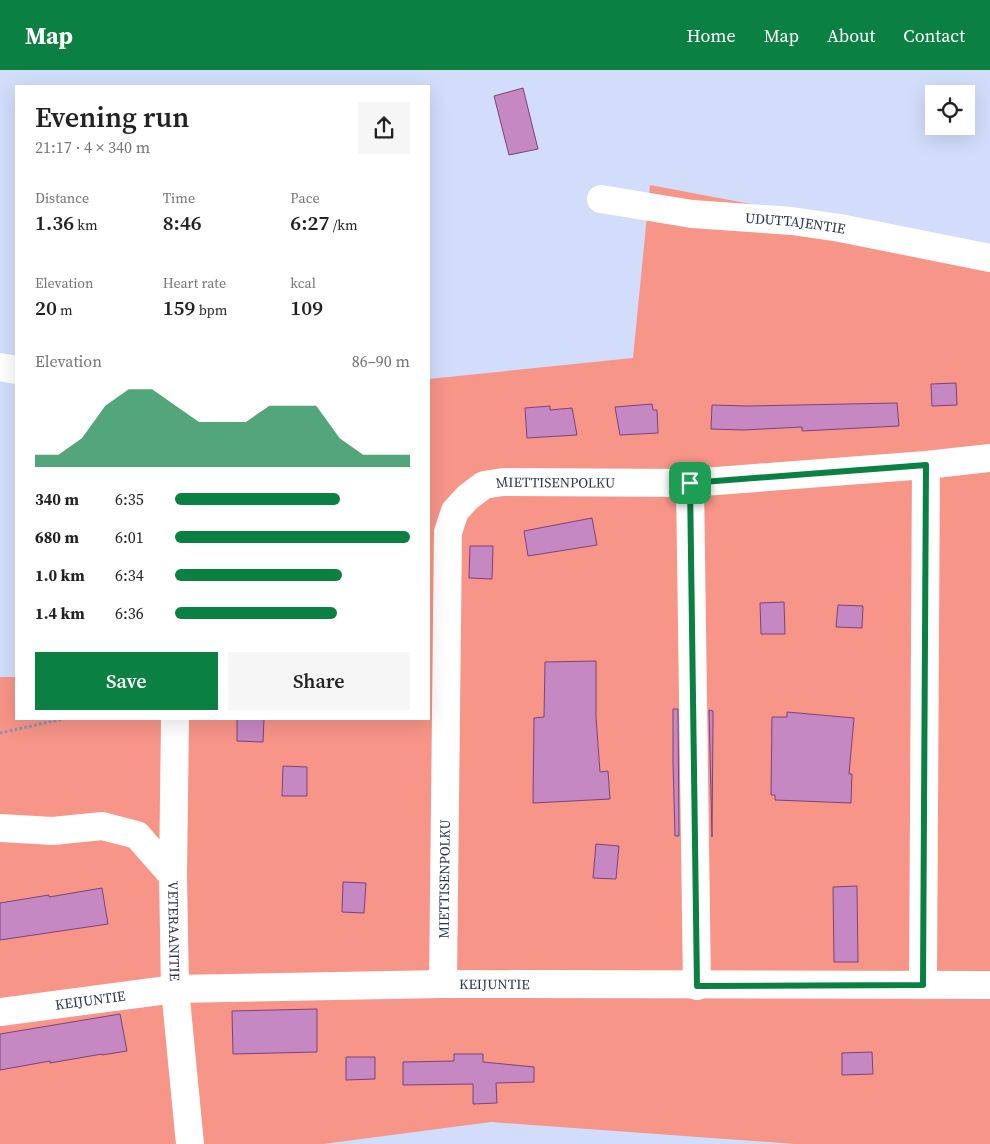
<!DOCTYPE html>
<html lang="en">
<head>
<meta charset="utf-8">
<style>
  body { margin:0; font-family:"Source Serif 4",serif; background:#f6f6f6; color:#222; height:100vh; display:flex; flex-direction:column; font-size:19px; white-space:nowrap }
  * { box-sizing:border-box; margin:0 }
  p { font-size:16px; color:#767676 }
  .icon { flex:none; width:28px; height:28px; fill:none; stroke:currentColor; stroke-width:2; stroke-linecap:round; stroke-linejoin:round }
  .map { position:relative; flex:1; overflow:hidden }
  .drawer { position:absolute; left:15px; top:15px; width:415px; height:635px; display:flex; flex-direction:column; background:#fff; border-radius:0px; box-shadow:0 5px 20px #0002 }
  .drawer>* { flex:none }
  .controls { position:absolute; left:925px; top:15px; display:grid; gap:10px }
  .controls a { display:grid; place-items:center; width:50px; height:50px; border-radius:0px; background:#fff; box-shadow:0 5px 20px #0002; font-size:25px }
  .pin { position:absolute; display:grid; place-items:center; width:42px; height:42px; color:#fff; margin:-21px; border-radius:10px; box-shadow:0 2px 8px #0006 }
  .round { display:grid; place-items:center; flex:none; width:52px; height:52px; border-radius:0px; background:#f6f6f6 }
  .headline { display:flex; align-items:center; justify-content:space-between; height:85px; padding:0 20px }
  h1 { font-size:28px; font-weight:600; line-height:38px }
  .stats { display:grid; grid-template-columns:repeat(3,1fr); gap:8px; height:85px; padding:5px 20px }
  .stats div { display:grid; align-content:center }
  .stats b { font-size:21px; font-weight:600 }
  .stats small { font-size:14px; font-weight:400 }
  .stats p { font-size:14px }
  .chart { height:140px; padding:10px 20px }
  .chart p { display:flex; justify-content:space-between }
  .chart svg { width:100%; height:90px; margin-top:5px; fill:#0b8043; opacity:.7 }
  .cta { display:flex; gap:10px; margin-top:auto; padding:10px 20px }
  .cta a { flex:1; height:58px; border-radius:0px; background:#0b8043; color:#fff; font-size:20px; font-weight:600; line-height:58px; text-align:center }
  .cta a+a { background:#f6f6f6; color:#222 }
  ul { padding:0 20px; list-style:none; font-size:16px }
  li { display:grid; grid-template-columns:80px 60px 1fr; align-items:center; height:38px }
  li i { height:12px; border-radius:6px; background:#0b8043 }
  header { display:flex; align-items:center; gap:30px; box-sizing:border-box; height:70px; padding:0 25px; background:#0b8043; color:#fff }
  header strong { font-size:24px }
  nav { display:flex; gap:28px; margin-inline-start:auto; font-size:18px }
  .map>svg:first-child { display:block }
  .green { fill:#f69588 }
  .building { fill:#c588c2; stroke:#7b437a }
  .lines { fill:none; stroke-linecap:round; stroke-linejoin:round }
  .path { stroke:#8893b0; stroke-width:3; stroke-dasharray:2.5 2.5; stroke-linecap:butt }
  .minor { stroke:#fff; stroke-width:28 }
  .route-casing { stroke:#fff; stroke-width:10 }
  .route { stroke:#0b8043; stroke-width:6 }
  .labels { text-anchor:middle; dominant-baseline:central; stroke-width:4.5; stroke-linejoin:round; paint-order:stroke }
  .street-label { font-size:14px; fill:#2a3552; stroke:#d1ddfa }
</style>
</head>
<body>
<header>
<strong>Map</strong>
<nav><a>Home</a><a>Map</a><a>About</a><a>Contact</a></nav>
</header>
<div class="map">
<svg width="990" height="1074" viewBox="0 0 990 1074">
  <rect width="100%" height="100%" fill="#d1ddfa"/>
  <path class="green" d="M650,115L990,179V1074H795L491,1052L323,1074H0V607H16V649H429V309L633,288Z"/>
  <g class="building">
    <path d="M523,18L538,79L509,85L494,26Z"/>
    <path d="M956,313L957,335L932,336L931,314Z"/>
    <path d="M897,333L899,356L802,361V357L743,360L711,359L712,335L748,336Z"/>
    <path d="M652,334L653,340H657L658,363L620,365L615,337Z"/>
    <path d="M550,336V340L572,338L577,365L527,368L525,338Z"/>
    <path d="M592,448L597,475L528,486L524,461Z"/>
    <path d="M470,476H493L492,509L469,508Z"/>
    <path d="M784,532L785,564H761L760,533Z"/>
    <path d="M838,535L863,536L862,558L836,557Z"/>
    <path d="M596,591V647L600,702L608,701L610,729L533,733L534,648L544,647L545,592Z"/>
    <path d="M673,639H678L679,766H675L673,692Z"/>
    <path d="M709,640L713,641V653L712,767Z"/>
    <path d="M787,642L854,648L849,704H852L851,733L775,730V725H771L772,647H787Z"/>
    <path d="M237,649H264L263,672L237,671Z"/>
    <path d="M283,696L307,697V726H282Z"/>
    <path d="M596,774L619,776L616,809L593,808Z"/>
    <path d="M343,812L366,813L364,843L342,842Z"/>
    <path d="M857,816L858,892H834L833,817Z"/>
    <path d="M102,818L108,854L0,870V833L49,825V827Z"/>
    <path d="M317,939V982L233,984L232,941Z"/>
    <path d="M120,944L127,981L102,985V984L50,993V991L0,1000V964Z"/>
    <path d="M872,982L873,1004L842,1005V983Z"/>
    <path d="M454,984H483V992L534,997V1012L496,1013L497,1033L473,1034V1014L403,1015V992L454,991Z"/>
    <path d="M346,987H375V1009L346,1010Z"/>
  </g>
  <g class="lines">
    <path class="path" d="M0,663L63,649"/>
    <g class="minor">
      <path id="s1" d="M601,129L692,144L792,151L840,158L990,188"/>
      <path d="M0,297L16,300"/>
      <path d="M690,413L697,916"/>
      <path id="s2" d="M175,649L173,806L175,919L190,1074"/>
      <path d="M0,758L53,761L102,756L137,765L173,806"/>
      <path id="s3" d="M443,914L448,462L455,441L468,427L484,415L503,412L690,413L926,395L990,388"/>
      <path d="M923,915L926,395"/>
      <path id="s4" d="M0,942L175,919L443,914L990,915"/>
    </g>
  </g>
  <g class="lines">
    <g class="route-casing">
      <path id="route" d="M926,395L923,915L697,916L690,413Z"/>
    </g>
    <use href="#route" class="route"/>
  </g>
  <g class="labels">
    <g class="street-label">
      <text stroke="none"><textPath href="#s1" startOffset="196">UDUTTAJENTIE</textPath></text>
      <text stroke="none"><textPath href="#s3" startOffset="585">MIETTISENPOLKU</textPath></text>
      <text stroke="none"><textPath href="#s3" startOffset="105">MIETTISENPOLKU</textPath></text>
      <text stroke="none"><textPath href="#s2" startOffset="212">VETERAANITIE</textPath></text>
      <text stroke="none"><textPath href="#s4" startOffset="496">KEIJUNTIE</textPath></text>
      <text stroke="none"><textPath href="#s4" startOffset="91">KEIJUNTIE</textPath></text>
    </g>
  </g>
</svg>
<div class="controls">
<a><svg class="icon" aria-label="locate" viewBox="0 0 24 24"><circle cx="12" cy="12" r="6"/><path d="M12 2v4M12 18v4M2 12h4M18 12h4"/></svg></a>
</div>
<div class="pin" style="left:690px;top:413px;background:#1e9e55"><svg class="icon" aria-label="arrive" viewBox="0 0 24 24"><path d="M6 21V4h12l-3 4 3 4H6"/></svg></div>
<section class="drawer">
<div class="headline"><div><h1>Evening run</h1><p>21:17 · 4 × 340 m</p></div><a class="round"><svg class="icon" aria-label="share" viewBox="0 0 24 24"><path d="M12 15V3M7 8l5-5 5 5M5 13v7h14v-7"/></svg></a></div>
<div class="stats">
<div><p>Distance</p><b>1.36<small> km</small></b></div>
<div><p>Time</p><b>8:46</b></div>
<div><p>Pace</p><b>6:27<small> /km</small></b></div>
</div>
<div class="stats">
<div><p>Elevation</p><b>20<small> m</small></b></div>
<div><p>Heart rate</p><b>159<small> bpm</small></b></div>
<div><p>kcal</p><b>109</b></div>
</div>
<div class="chart"><p><span>Elevation</span>86–90 m</p>
<svg viewBox="0 0 160 44" preserveAspectRatio="none"><path d="M0 44V38L10 38L20 30L30 14L40 6L50 6L60 14L70 22L80 22L90 22L100 14L110 14L120 14L130 30L140 38L150 38L160 38V44z"/></svg>
</div>
<ul>
<li><b>340 m</b>6:35<i style="width:70%"></i></li>
<li><b>680 m</b>6:01<i style="width:100%"></i></li>
<li><b>1.0 km</b>6:34<i style="width:71%"></i></li>
<li><b>1.4 km</b>6:36<i style="width:69%"></i></li>
</ul>
<div class="cta"><a>Save</a><a>Share</a></div>
</section>
</div>
</body>
</html>
